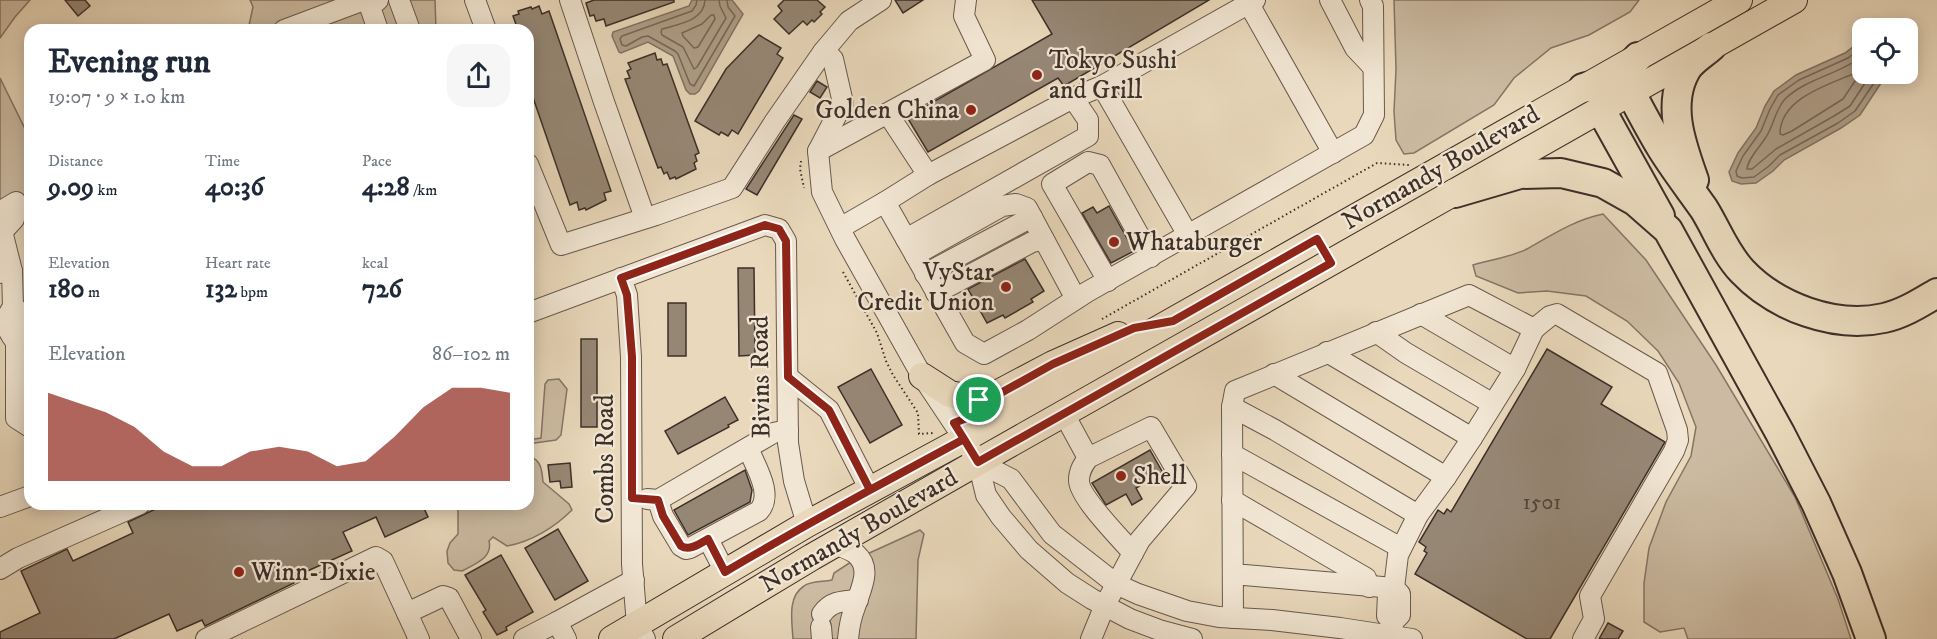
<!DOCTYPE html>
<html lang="en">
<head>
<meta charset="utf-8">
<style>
  body { margin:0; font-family:"IM FELL DW Pica",serif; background:#f6f6f7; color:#1f2937; height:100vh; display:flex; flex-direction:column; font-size:22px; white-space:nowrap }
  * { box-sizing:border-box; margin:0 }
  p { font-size:20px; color:#747a83 }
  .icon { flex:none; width:33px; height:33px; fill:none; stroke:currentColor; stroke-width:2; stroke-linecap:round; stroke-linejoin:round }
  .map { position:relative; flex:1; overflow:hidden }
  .drawer { position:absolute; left:24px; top:24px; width:510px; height:486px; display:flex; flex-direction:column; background:#fff; border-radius:18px; box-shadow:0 3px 15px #0003 }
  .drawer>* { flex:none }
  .fabs { position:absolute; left:1852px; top:18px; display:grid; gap:12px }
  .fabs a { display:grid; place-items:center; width:66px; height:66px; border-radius:12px; background:#fff; box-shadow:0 3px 15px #0003; font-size:30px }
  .pin { position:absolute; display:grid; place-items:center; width:51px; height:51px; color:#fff; margin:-26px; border:3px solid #fff; border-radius:50%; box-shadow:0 2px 6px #0007 }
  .round { display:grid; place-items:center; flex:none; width:63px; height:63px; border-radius:18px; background:#f6f6f7 }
  .summary { display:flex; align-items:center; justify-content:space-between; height:102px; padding:0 24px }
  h1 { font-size:33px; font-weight:800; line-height:45px }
  .stats { display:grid; grid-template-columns:repeat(3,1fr); gap:9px; height:102px; padding:6px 24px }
  .stats div { display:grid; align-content:center }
  .stats b { font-size:26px; font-weight:800 }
  .stats small { font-size:16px; font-weight:400 }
  .stats p { font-size:16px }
  .chart { height:168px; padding:12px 24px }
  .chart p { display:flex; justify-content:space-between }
  .chart svg { width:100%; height:108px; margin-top:6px; fill:#8f2418; opacity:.7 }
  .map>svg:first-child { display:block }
  .green { fill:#ccbba2; stroke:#847566; stroke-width:1.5 }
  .water { fill:#af9f89; stroke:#817263; stroke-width:1.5 }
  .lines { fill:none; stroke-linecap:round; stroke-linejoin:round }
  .shore { stroke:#766759; stroke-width:1.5 }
  .building { fill:#968775; stroke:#3d2f29; stroke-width:1.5 }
  .minor-casing { stroke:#68594e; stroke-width:22 }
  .major-casing { stroke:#3d2f29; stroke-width:28 }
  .highway-casing { stroke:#3d2f29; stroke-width:32 }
  .path { stroke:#3d2f29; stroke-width:2; stroke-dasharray:1.5 3; stroke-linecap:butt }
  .minor { stroke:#f1e6d3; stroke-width:20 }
  .major { stroke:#e9d8bb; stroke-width:26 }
  .highway { stroke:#e9d8bb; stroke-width:28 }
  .route-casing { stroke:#fff; stroke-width:12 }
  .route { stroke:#8f2418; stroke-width:8 }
  .poi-dot { fill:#8f2418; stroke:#f1e6d3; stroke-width:2 }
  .labels { text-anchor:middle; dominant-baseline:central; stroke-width:4.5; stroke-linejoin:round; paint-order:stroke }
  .number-label { font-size:22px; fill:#53453c }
  .poi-label { font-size:26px; fill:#3d2f29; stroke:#f1e6d3; text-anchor:start }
  .street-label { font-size:26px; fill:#3d2f29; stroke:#f1e6d3 }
</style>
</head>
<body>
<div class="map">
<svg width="1937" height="639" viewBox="0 0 1937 639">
  <rect width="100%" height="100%" fill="#e9d8bb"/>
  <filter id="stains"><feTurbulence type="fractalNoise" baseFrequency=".00333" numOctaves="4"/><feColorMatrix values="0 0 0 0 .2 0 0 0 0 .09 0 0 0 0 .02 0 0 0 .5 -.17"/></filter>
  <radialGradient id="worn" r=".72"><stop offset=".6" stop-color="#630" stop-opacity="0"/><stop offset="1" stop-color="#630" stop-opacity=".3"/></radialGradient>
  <g class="green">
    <path d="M0,0H30L15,17L0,38Z"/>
    <path d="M250,0H435L436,30H248L253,7Z"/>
    <path d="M1394,0H1639L1630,12L1589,35L1551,48L1514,78L1494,105L1414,153L1404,154L1396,140L1394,112L1396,69Z"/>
    <path d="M0,78L30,139V221L20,219L0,240Z"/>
    <path d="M1603,214L1646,260L1716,365L1795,497L1838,599L1851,639H1688L1684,628L1660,632L1644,622V583L1649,548L1666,502L1691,456L1696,427L1679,383L1658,351L1627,321L1586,296L1547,291L1518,293L1476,276L1473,265C1490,260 1511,257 1527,249C1552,235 1574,220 1603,214Z"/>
    <path d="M559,379L567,389L561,435L556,440L528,444V440L541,438L545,384L548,380Z"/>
    <path d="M528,456C541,459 542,470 543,482L569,504L572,510C555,527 531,542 507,546L493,537L489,541C493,558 475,564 462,571L454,570L448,563L447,551L450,543L458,534V511L456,504H528Z"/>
    <path d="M920,530L924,534L918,560L916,639H793C792,621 787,597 804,586C810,581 824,582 832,580L834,573L854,560Z"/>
  </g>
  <g class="water">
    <path d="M692,0H732L743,14L699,91L695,94H690L686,90L673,56L648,42L621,53L619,52L612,36L613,32L689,6Z"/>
    <path d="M1863,39V74H1887L1860,115L1841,128L1784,160L1773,171L1756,183L1741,184L1732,181L1729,172L1738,153L1756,128L1765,106L1774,91L1796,75L1845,53Z"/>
  </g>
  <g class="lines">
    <g class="shore">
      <path d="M697,0L696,5L692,11L622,36L620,39L622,45L626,46L642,37L648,36L675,51L678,54L690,84L694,86L735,16L728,7L727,0"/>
      <path d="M705,0C704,21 679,24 662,29L661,32L662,35L683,47L694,69L697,67L726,18L720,6L719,0"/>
      <path d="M711,15H714L715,19L698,47L694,48L683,36L682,33L702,24Z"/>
      <path d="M1863,47L1848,58L1799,80L1778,95L1770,109L1761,131L1743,156L1736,171L1737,176L1742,178L1754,177L1769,166L1780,155L1838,123L1855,111L1880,74"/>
      <path d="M1863,56C1840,74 1807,78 1785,99C1775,110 1774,125 1766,137C1760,147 1748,158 1747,169H1752L1776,149L1834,116L1850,106L1871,74"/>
      <path d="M1853,74H1857V78L1843,99L1792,131L1783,135L1780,134C1780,99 1827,85 1853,74Z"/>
    </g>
  </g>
  <g class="building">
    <path d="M65,0H85L90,6L78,16Z"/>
    <path d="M594,0H674V2L606,26L604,19L596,21L594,15L590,16L586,3Z"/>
    <path d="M784,0H817L825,7L820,12L822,14L814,22L812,20L807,25L803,21L789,34L774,19L782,11L778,6Z"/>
    <path d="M895,0H923L903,13Z"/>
    <path d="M1032,0H1209L1064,86L1058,78L928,152L907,117L1052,34Z"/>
    <path d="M539,6L542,14L549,11L611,191L604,193L606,200L586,210L585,208L579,210L577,202L570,205L528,83V30H518L513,16L519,14L518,11L531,7L532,9Z"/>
    <path d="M759,35L781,48L777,54L783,58L738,134L732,130L728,136L721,132L719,135L695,121L726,69Z"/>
    <path d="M655,53L657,60L661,59L663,65L667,64L699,153L695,155L697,161L694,163L696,169L676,179L675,177L670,179L667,172L664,174L661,167L658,168L625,79L630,78L627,71L631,69L628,63Z"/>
    <path d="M817,81L827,87L820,98L810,92Z"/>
    <path d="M794,115L802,119L757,195L746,189Z"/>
    <path d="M1109,206L1134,251L1111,263L1082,213L1093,207L1097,213Z"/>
    <path d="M1025,259L1044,291L1031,299L1033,302L1005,318L1003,315L987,323L968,289Z"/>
    <path d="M738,268H754L755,355L739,356Z"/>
    <rect x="668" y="303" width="18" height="53"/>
    <rect x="581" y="339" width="16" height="88"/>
    <path d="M1547,349L1612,387L1601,404L1665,442L1550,639H1527L1415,574L1427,553L1424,551L1426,547L1419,542L1438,510L1444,514L1447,509L1451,512Z"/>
    <path d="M871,369L902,425L870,443L838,387Z"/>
    <path d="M725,397L738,420L728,425L729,427L678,454L665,431Z"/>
    <path d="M1150,450L1163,473L1136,488L1142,499L1132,505L1126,494L1106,505L1092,483Z"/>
    <path d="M570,463L572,487L561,488L560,481L550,482L548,465Z"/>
    <path d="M745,470L752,490L750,502L688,535L674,510Z"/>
    <path d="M166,504H422L428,517L385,537L376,517L343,532L352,551L292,578L294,583L205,626L202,620L177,631L169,614L114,639H0V632L40,613L21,571L67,549L73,561L133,533L128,522Z"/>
    <path d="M558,529L588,581L555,600L525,548Z"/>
    <path d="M501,555L533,612L506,627L507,630L497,635L483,612L486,610L465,575Z"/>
    <path d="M1608,623L1623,631L1618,639H1599Z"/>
  </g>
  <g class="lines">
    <g class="minor-casing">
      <g id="minor">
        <path d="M399,0L410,30"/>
        <path d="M475,0L486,30"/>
        <path d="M570,0L604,102L645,218"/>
        <path d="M1330,0L1355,48L1373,67"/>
        <path d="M1249,4L1333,153"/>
        <path d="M284,30L364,0"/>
        <path d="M378,30L370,7L378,0"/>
        <path d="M823,52L833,59L843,103L818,151L822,192L845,239L922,376L964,439L978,462L986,495L1001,517L1029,550L1067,583L1092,599L1130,619L1162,631L1192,639"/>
        <path d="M1102,86L1188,235"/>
        <path d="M818,151L985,60L964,16L966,0"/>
        <path d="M528,164L561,245L656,215L732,188L775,121L823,52L849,21L881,0"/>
        <path d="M928,175L1073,98L1102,86L1255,0"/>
        <path d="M885,202L928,175L888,114"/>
        <path d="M0,219L3,210L16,202L14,219L3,231"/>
        <path d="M0,223L12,271L0,273"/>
        <path d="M840,228L885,202L965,343L984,354L1028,330L1087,292L1364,135L1374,115L1373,6L1370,0"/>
        <path d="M906,239L1088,136V120L1073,98"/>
        <path d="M915,255L1002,206L1016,204L1027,208L1076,299"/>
        <path d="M12,271L13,307"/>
        <path d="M925,274L1032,217"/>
        <path d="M621,278L627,295L631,357L632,564L637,625L645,639"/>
        <path d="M1108,281L1052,184L1088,162L1100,165L1151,257"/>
        <path d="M936,293L1032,242L1044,240"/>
        <path d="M528,313L765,225L779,229L786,241L788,443L794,481L807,524"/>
        <path d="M1421,314L1515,369"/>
        <path d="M1534,329L1550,316L1557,314L1657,373L1677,430L1678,440L1674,451L1590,596L1594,619L1583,639"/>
        <path d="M1376,332L1406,353L1493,404"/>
        <path d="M16,342C6,330 3,320 13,307L19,311L20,332L16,342V418L30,427"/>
        <path d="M1327,352L1472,438"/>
        <path d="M1274,374L1446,477"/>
        <path d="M788,377L829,410L870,490"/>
        <path d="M1232,407L1275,430L1418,515"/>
        <path d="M1064,414L1088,458L1151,427L1186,486L1140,540L1105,605L1091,639"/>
        <path d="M1232,454L1401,548"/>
        <path d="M1088,458C1083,465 1079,471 1079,480C1078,496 1121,539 1133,553"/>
        <path d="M978,462L1011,479L1052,534L1116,584L1138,594L1187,611L1219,617L1272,620L1340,628L1412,639"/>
        <path d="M647,499L658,500L773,433L788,430"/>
        <path d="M658,500L663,516L681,546L686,549L690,548L759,511C774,494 755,466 748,448"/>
        <path d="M1232,500L1366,578L1369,587"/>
        <path d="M0,507L30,496"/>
        <path d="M708,539L725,572"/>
        <path d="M834,544C841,547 850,549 856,554C873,569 860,590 855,607C851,617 849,628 848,639"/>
        <path d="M0,569L18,558L140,504"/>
        <path d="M1233,574L1394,588L1398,555L1418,515L1446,477L1472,438L1515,369L1534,329L1469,295L1235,391L1232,407L1233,618"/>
        <path d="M407,613L443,596L449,598L471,639"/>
        <path d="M822,614C831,601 843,601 858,600"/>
        <path d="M557,622L634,580"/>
        <path d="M821,627L822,639"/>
        <path d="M206,639L376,557L383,561L419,639"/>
        <path d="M524,639L557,622L566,639"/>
        <path d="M1392,639L1393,622L1400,615V594L1394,588L1388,594L1387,616L1393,622"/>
      </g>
    </g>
    <g class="major-casing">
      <g id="major">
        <path d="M922,376L950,394L973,399H987L1053,364L1118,335"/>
        <path d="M612,639L807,524L964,439L1739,0"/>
        <path d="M676,639L812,557L978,462L1794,0"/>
      </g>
    </g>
    <g class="highway-casing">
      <g id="highway">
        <path d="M1638,57C1623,74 1609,88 1601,110L1660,216"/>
        <path d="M1583,88C1603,83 1614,79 1631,93C1641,112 1651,131 1662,149C1675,170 1690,189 1704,209C1717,230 1725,253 1742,271C1776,307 1835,329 1884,318C1903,314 1920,303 1937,293"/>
        <path d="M1694,180C1682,146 1666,105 1686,70C1691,61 1703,54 1711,47"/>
        <path d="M1455,193L1520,174L1561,173L1603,183L1635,201L1668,230L1780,433L1816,503L1847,573L1871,639"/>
      </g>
    </g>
    <g class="path">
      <path d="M801,161L800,169L804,188"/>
      <path d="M843,272L877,333L886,361L893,375L918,413L919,434L933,433"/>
      <path d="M1102,319L1377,163L1409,165"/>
    </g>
    <use href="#minor" class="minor"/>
    <use href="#major" class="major"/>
    <use href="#highway" class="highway"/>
  </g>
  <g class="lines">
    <g class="route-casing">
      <path id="route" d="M979,400V413L954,423L964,439L870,490L829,410L788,377L786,241L779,229L765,225L621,278L627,295L632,357V498L658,500L663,516L681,546C690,551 699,544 708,539L725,572C804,525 884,482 964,439L978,462L1331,263L1317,239L1173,321L1134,328L1053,364L999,394L979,400"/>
    </g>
    <use href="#route" class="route"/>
  </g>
  <g class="poi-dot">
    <circle cx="1037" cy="75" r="6"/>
    <circle cx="971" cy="110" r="6"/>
    <circle cx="1114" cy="242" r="6"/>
    <circle cx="1006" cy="287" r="6"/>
    <circle cx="1121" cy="476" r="6"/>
    <circle cx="239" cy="572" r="6"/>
  </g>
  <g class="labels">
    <g class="number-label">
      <text x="1542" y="502">1501</text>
    </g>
    <g class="poi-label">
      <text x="1049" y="60">Tokyo Sushi<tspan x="1049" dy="30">and Grill</tspan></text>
      <text x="959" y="110" text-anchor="end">Golden China</text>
      <text x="1126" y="242">Whataburger</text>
      <text x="994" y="272" text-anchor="end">VyStar<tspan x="994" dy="30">Credit Union</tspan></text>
      <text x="1133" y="476">Shell</text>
      <text x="251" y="572">Winn-Dixie</text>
    </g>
    <g class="street-label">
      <text transform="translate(1441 168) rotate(-30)">Normandy Boulevard</text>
      <text transform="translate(761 377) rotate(-91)">Bivins Road</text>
      <text transform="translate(605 459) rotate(-90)">Combs Road</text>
      <text transform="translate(859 531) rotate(-30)">Normandy Boulevard</text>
    </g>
  </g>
  <rect width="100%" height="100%" filter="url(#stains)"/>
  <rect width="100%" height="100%" fill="url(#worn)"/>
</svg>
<div class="fabs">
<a><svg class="icon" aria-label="locate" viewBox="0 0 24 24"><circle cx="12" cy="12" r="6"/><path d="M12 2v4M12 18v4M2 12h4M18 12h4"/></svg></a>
</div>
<div class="pin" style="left:979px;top:400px;background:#1e9e55"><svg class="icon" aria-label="arrive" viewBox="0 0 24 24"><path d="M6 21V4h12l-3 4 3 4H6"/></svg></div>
<section class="drawer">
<div class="summary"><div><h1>Evening run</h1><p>19:07 · 9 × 1.0 km</p></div><a class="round"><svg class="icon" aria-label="share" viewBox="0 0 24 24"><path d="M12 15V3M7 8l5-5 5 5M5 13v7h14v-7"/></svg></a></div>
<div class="stats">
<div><p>Distance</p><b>9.09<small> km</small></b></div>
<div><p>Time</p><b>40:36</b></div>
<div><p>Pace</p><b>4:28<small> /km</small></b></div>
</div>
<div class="stats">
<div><p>Elevation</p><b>180<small> m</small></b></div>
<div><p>Heart rate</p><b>132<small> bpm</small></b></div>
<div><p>kcal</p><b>726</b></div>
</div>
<div class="chart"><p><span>Elevation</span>86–102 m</p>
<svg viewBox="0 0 160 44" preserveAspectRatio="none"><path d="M0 44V8L10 12L20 16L30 22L40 32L50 38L60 38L70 32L80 30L90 32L100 38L110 36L120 26L130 14L140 6L150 6L160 8V44z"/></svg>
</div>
</section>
</div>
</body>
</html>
